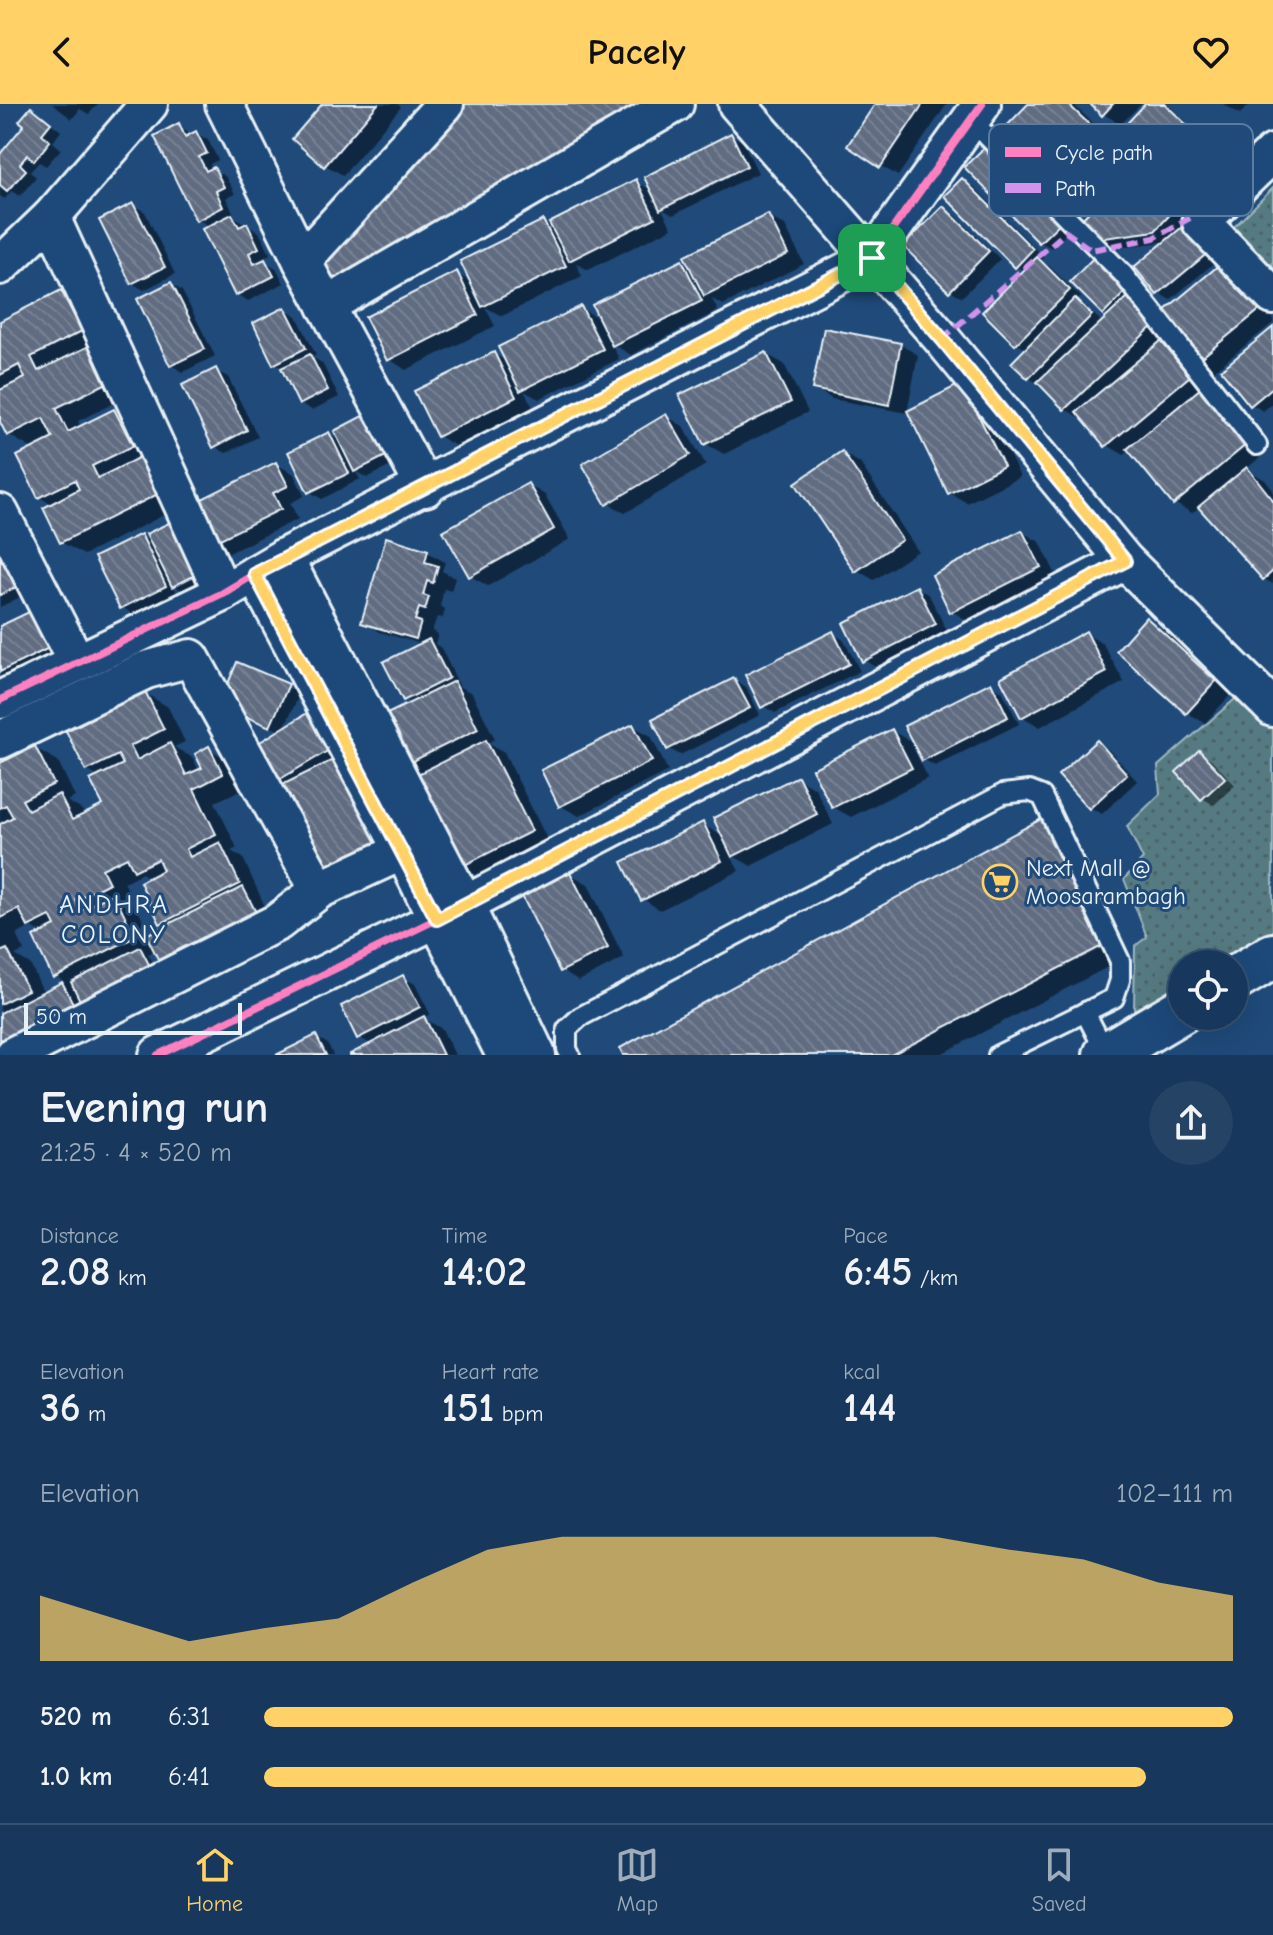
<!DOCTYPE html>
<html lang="en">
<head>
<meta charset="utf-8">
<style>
  body { margin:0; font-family:"Comic Neue",sans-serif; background:#244365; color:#f1f3f6; height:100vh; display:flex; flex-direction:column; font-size:30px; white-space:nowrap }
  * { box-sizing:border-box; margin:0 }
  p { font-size:26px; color:#9eacbb }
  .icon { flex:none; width:44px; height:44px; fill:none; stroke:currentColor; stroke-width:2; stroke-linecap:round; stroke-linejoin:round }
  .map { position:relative; height:951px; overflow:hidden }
  .details { display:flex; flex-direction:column; background:#17385c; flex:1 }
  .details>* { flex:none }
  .controls { position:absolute; left:1168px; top:846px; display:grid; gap:16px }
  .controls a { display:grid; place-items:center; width:80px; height:80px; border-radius:50%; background:#17385c; box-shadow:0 8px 32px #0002,0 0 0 2px #365272; font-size:40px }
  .scale { position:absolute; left:24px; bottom:20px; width:218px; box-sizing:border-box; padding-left:8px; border:4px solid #e8f1f8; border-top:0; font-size:22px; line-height:28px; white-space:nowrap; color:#e8f1f8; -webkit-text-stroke:6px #1f4a7a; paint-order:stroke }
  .pin { position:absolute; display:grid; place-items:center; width:68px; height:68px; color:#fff; margin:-34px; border-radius:16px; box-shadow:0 4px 12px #0006 }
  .round { display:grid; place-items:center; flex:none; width:84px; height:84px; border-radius:42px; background:#244365 }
  .summary { display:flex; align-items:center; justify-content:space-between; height:136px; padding:0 40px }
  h1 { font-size:44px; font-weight:800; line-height:60px }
  .stats { display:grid; grid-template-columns:repeat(3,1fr); gap:12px; height:136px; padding:8px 40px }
  .stats div { display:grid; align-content:center }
  .stats b { font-size:40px; font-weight:800 }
  .stats small { font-size:22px; font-weight:400 }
  .stats p { font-size:22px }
  .chart { height:224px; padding:16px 40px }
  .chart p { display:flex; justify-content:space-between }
  .chart svg { width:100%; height:144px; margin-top:8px; fill:#ffd166; opacity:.7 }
  ul { padding:0 40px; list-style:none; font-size:26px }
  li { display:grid; grid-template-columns:128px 96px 1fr; align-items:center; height:60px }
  li i { height:20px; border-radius:10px; background:#ffd166 }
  header { display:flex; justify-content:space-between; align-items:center; height:104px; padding:0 40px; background:#ffd166; color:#111; font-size:36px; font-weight:800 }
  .dock { display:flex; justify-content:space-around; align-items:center; height:112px; border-top:2px solid #365272; background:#17385c; font-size:22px; color:#9eacbb }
  .dock a { display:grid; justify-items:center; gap:4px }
  .dock .on { color:#ffd166 }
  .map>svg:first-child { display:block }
  .park { fill:url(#park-dots); stroke:#9eb6bc; stroke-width:2 }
  .shadow { fill:#0007; fill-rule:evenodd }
  .building { fill:url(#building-back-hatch); stroke:#e8f1f8; stroke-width:2 }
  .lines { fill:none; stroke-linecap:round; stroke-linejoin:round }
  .service-casing { stroke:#e8f1f8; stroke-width:24 }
  .minor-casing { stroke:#e8f1f8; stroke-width:42 }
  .tertiary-casing { stroke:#e8f1f8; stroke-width:50 }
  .service { stroke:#1f4a7a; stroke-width:18 }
  .minor { stroke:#1f4a7a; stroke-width:36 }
  .tertiary { stroke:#1f4a7a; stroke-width:44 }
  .quiet { stroke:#d193ec; stroke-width:6; stroke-dasharray:12 6; stroke-linecap:butt }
  .cycleway-casing { stroke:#1f4a7a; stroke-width:13 }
  .cycleway { stroke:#ff80c0; stroke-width:8 }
  .route-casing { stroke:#fff; stroke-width:16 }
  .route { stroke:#ffd166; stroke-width:10 }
  .labels { text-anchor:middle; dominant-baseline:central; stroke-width:6; stroke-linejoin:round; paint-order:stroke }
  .poi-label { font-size:24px; fill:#e8f1f8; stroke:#1f4a7a; text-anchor:start }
  .neighbourhood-label { font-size:26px; letter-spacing:2px; fill:#e8f1f8; stroke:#1f4a7a }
  .key { fill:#1f4a7a; stroke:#5b7ca0; stroke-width:2 }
  .key-label { font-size:22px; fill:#e8f1f8 }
</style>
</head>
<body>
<header><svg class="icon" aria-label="back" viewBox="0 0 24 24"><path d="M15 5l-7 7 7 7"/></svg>Pacely<svg class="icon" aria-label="heart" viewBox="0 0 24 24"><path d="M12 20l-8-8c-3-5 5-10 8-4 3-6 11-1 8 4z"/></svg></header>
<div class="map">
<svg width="1273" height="951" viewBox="0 0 1273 951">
  <defs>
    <pattern id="park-dots" width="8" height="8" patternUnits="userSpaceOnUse" patternTransform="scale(2)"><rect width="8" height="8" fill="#547a81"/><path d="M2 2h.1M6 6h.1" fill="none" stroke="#4d6166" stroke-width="1.8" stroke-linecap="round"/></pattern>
    <pattern id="building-back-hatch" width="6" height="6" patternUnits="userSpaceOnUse" patternTransform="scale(2)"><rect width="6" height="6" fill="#616c81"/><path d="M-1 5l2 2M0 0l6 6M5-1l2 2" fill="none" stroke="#788194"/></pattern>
  </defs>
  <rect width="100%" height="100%" fill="#1f4a7a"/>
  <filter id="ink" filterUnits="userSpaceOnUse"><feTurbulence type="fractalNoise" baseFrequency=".0125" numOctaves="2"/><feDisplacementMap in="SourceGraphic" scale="16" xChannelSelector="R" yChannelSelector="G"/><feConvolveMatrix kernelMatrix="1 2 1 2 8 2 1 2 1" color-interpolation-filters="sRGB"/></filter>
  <g filter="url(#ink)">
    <g class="park">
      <path d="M1273,84V167L1232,125Z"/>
      <path d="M1249,583L1273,609V830L1219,860H1182V880L1134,906L1135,842L1147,833L1124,775L1143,755L1127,722L1160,690L1158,662Z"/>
    </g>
    <g class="shadow">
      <path d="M52,0H98L89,10L80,5L72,15Z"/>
      <path d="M324,0H397L401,3L343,71L325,61Z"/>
      <path d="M877,0H947L898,72L881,62Z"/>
      <path d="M1031,0H1073L1132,57L1086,105L1069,94L1002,30Z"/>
      <path d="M1093,0H1141L1121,20L1103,10Z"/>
      <path d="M1148,0H1168L1197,29L1162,65L1151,58Z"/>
      <path d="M1223,0H1250L1240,10Z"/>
      <path d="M32,5L61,27L53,38L61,45L46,62L39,58L30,68L36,73L20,92L11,87L5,95L0,92V53L27,21Z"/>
      <path d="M179,22L192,32L196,29L208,36L218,56L210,60L212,66L225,72L235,90L226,94L234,110L231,111L259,128L270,150L261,155L276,164L284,179L248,197L236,190L211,123L197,115Z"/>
      <path d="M731,31L743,38L758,69L673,111L662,105L672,124L588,166L576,159L582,172L502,212L485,203L495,222L406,266L389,255L457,170L473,179L543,118L555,125L636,78L653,87Z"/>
      <path d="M967,63L1072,124L1052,144L1040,138Z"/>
      <path d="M1133,65L1150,75L1192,115L1220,154L1170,196L1159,189L1169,137L1117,144L1099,134Z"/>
      <path d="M963,76L974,83L1044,153L1040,157L1049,162L1081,193L1077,197L1087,204L1103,219L1110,213L1104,209L1097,153L1172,231L1162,240L1179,250L1263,351L1246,365L1265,376L1273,386V480L1264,475L1201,402L1192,409L1174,399L1130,346L1124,351L1107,341L1082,315L1065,305L1040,280L1029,274L1027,246L1016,239L1026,168L1016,162Z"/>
      <path d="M133,101L145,108L175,170L144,186L132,179Z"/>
      <path d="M944,104L955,111L1000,155L962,193L950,186Z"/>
      <path d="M768,112L785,122L804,160L723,201L712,195L718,207L631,251L611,239L619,255L539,295L524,287L533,303L456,342L438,332L494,250L508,258L581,204L601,216L682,158L692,164Z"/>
      <path d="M1248,165L1273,196V219L1215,266L1197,256Z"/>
      <path d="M171,180L182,187L215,252L183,268L171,261Z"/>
      <path d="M61,189L84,202L103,241L92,246L112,258L128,292L78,317L81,324L114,307L137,320L182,402L84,451L61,438L53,401L39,393L34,346L9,331L0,314V219Z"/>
      <path d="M285,205L297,212L316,251L312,253L322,259L339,293L312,306L301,300L284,265L274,259Z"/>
      <path d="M1273,226V299L1263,307L1251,300Z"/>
      <path d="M826,227L901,241L918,251L907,309L832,295L814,284Z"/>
      <path d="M766,250L784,260L808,308L724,350L706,340L682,292Z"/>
      <path d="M216,267L228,273L258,333L226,349L214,342Z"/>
      <path d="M980,291L1020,373L967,399L950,389L909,307Z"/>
      <path d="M666,312L683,322L706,361L625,409L608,399Z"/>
      <path d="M336,328L401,357L367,374L355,367L360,375L322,395L310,388L329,330L341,337Z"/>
      <path d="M842,349L860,359L918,447L874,476L857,466Z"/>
      <path d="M276,360L294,370L304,392L290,399L298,415L229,449L211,439Z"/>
      <path d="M528,381L545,391L570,435L488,482L470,472Z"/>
      <path d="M1022,428L1040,438L1057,473L969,518L952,507Z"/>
      <path d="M141,432L153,439L218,472L185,488L173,481L177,489L133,510L122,503Z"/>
      <path d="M427,448L445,458L442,467L455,474L451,487L444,485L440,502L445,505L443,514L437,513L432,527L438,530L435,540L441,544L460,583L472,589L495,635L488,639L504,648L548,737L478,772L461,762L423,669L407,660L412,600L404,595L422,540L380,528L363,518Z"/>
      <path d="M0,453L11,460L26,490L0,503Z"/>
      <path d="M917,484L929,491L947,527L875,563L864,556Z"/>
      <path d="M31,509L60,551L0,580V524Z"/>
      <path d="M1147,516L1164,526L1233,588L1205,619L1187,609Z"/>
      <path d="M833,530L844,536L860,567L775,609L763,602Z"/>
      <path d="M1086,530L1103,540L1124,578L1040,623L1023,613Z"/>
      <path d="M239,561L300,589L283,626L310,611L343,654L287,681L279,676L281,627L233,607Z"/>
      <path d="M734,576L746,583L760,611L680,651L668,644Z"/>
      <path d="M991,581L1002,587L1019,620L935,662L923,655Z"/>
      <path d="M145,589L168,603L185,638L174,643L193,654L199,667L204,665L209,645L232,658L245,684L215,698L237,744L231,747L243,754L276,827L156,846L148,850L167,883L0,951V661L35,644L58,657L75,693L67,697L82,706L85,712L105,702L100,674L87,666ZM142,769L151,775L162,818L169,822L150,831L137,804L123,796L131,793L124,778ZM31,823L44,830L55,872L65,878L44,889L30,860L15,851L24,847L16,831Z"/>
      <path d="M633,622L651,632L668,667L579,712L561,702Z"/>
      <path d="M892,627L910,637L928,674L851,713L833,703Z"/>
      <path d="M1097,639L1109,646L1137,677L1102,710L1090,703Z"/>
      <path d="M1200,649L1211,655L1235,681L1214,701L1202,694Z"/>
      <path d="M797,674L815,684L833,720L751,762L730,750L739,767L660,806L643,795L703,721L724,733Z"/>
      <path d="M1041,718L1064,731L1127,853L939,951H625Z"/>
      <path d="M570,770L588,780L624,854L579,877L562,866Z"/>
      <path d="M403,873L415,880L430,910L423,914L442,925L455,951H353L372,941L359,933Z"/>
      <path d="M316,933L328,940L333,951H281Z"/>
    </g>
    <g class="building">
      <path d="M322,0H378L324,63L292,35Z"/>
      <path d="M455,0H656L331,192L311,155Z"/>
      <path d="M875,0H923L880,64L847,42Z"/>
      <path d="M1028,0H1068L1116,46L1067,96L999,30Z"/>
      <path d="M1090,0H1113L1102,12Z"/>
      <path d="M1145,0H1165L1187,21L1150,60L1118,29Z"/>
      <path d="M31,3L51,19L42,30L50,37L34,57L27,51L20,60L26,66L7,87L0,81V50L24,21L19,17Z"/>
      <path d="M179,19L185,33L196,27L207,49L199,53L206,67L214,63L224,83L216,87L223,103L196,117L154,32Z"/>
      <path d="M731,29L747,62L660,106L644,73Z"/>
      <path d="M987,41L1062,117L1039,139L964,63Z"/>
      <path d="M1133,62L1176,104L1155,127L1097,135L1080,117Z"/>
      <path d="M962,74L1033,145L1015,164L944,92Z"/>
      <path d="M636,75L655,114L569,157L549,119Z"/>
      <path d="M133,99L165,163L131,180L99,116Z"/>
      <path d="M943,102L989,147L949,188L903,142Z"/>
      <path d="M232,110L239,123L247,119L259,144L249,149L254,160L265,155L274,172L235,192L202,125Z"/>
      <path d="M768,110L788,150L704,192L684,152Z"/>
      <path d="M543,116L566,162L482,203L460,157Z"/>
      <path d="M1187,119L1210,147L1157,191L1134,163Z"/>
      <path d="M1097,150L1130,183L1103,211L1070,178Z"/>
      <path d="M1230,152L1268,199L1196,258L1158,212Z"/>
      <path d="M1037,153L1070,186L1015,241L982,208Z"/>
      <path d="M682,156L702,197L612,242L592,201Z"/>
      <path d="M457,167L478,211L387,257L365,213Z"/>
      <path d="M171,178L205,245L170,262L137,195Z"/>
      <path d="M61,186L82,227L31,253L38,267L89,242L107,279L56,304L68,328L114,305L133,342L92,362L98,374L142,352L160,389L60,439L43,404L79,385L75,376L38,394L17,352L53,334L43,314L7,332L0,318V286L25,274L19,261L0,271V217Z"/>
      <path d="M1129,192L1155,220L1064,306L1037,278Z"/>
      <path d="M1075,194L1092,211L1028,275L1011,259Z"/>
      <path d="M581,202L603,245L520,287L498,243Z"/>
      <path d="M285,203L306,244L273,261L253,219Z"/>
      <path d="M1273,223V283L1250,302L1221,266Z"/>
      <path d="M824,224L901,239L889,301L812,285Z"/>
      <path d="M1161,237L1190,272L1105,343L1076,308Z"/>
      <path d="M494,248L516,293L437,333L414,287Z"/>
      <path d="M766,248L791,298L704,341L679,291Z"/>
      <path d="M310,250L328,286L299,301L281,264Z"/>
      <path d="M216,264L247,326L213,344L182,281Z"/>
      <path d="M962,279L1004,362L948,390L907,307Z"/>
      <path d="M1201,284L1247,340L1173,401L1127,345Z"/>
      <path d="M370,308L390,350L354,368L334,327Z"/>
      <path d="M666,310L690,351L606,401L582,360Z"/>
      <path d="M329,328L349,369L308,389L288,348Z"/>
      <path d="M842,347L902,436L855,468L795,379Z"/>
      <path d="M276,358L288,382L273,389L281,405L210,440L190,401Z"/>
      <path d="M1247,363L1273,396V467L1263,476L1198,403Z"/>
      <path d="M528,379L554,425L469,473L443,427Z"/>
      <path d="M181,413L207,465L172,483L146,430Z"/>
      <path d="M1022,426L1041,463L950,509L932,471Z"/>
      <path d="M141,430L166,482L120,505L94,453Z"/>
      <path d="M386,433L428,446L425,458L438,462L433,479L427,477L423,491L429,493L425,506L419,504L415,516L421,518L416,535L361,519Z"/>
      <path d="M0,452L16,483L0,491Z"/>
      <path d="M917,482L936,520L862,558L843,519Z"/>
      <path d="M31,507L49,544L0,568V522Z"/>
      <path d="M1146,513L1216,577L1186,610L1116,547Z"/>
      <path d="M833,527L849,560L761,604L745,571Z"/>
      <path d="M1086,527L1107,568L1021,614L1000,574Z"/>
      <path d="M429,535L449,574L403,597L383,558Z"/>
      <path d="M237,558L289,580L270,623L219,601Z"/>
      <path d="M734,574L750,604L667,646L652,615Z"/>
      <path d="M454,577L478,625L405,661L381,613Z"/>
      <path d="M991,578L1008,613L922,657L904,622Z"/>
      <path d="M145,587L164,625L130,642L137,656L170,639L186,671L202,664L195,650L209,642L223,670L194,685L216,730L186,745L190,753L220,738L240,780L160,820L140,778L163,766L158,755L134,767L127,753L102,765L109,779L76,796L80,806L114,789L135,833L53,874L33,833L55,822L50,812L28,823L19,805L0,814V720L13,713L6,701L0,704V659L35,642L54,680L22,696L28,706L59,690L72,716L103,701L90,676L123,660L118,651L86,667L66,627Z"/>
      <path d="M309,608L331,645L277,677L255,641Z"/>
      <path d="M633,620L652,657L559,703L541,666Z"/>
      <path d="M892,625L912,664L832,704L812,665Z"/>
      <path d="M486,636L532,727L459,764L414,672Z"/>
      <path d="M1097,636L1127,670L1089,705L1058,671Z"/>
      <path d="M1199,646L1225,674L1201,696L1176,668Z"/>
      <path d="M345,650L387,735L324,767L282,681Z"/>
      <path d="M798,672L817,710L732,753L713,714Z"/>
      <path d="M1041,715L1106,840L891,951H623L620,944Z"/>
      <path d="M703,718L722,757L641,797L622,758Z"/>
      <path d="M570,768L608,844L560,868L522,792Z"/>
      <path d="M243,783L260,816L163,865L146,831Z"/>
      <path d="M140,843L157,876L87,911L71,878Z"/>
      <path d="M7,845L28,886L0,900V848Z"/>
      <path d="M403,871L420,903L357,935L341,902Z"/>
      <path d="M62,878L79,911L0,950V909Z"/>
      <path d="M424,912L443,951H350V950Z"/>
      <path d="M316,931L326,951H276Z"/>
    </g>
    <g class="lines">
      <g class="service-casing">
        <g id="service">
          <path d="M971,16L1123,170L1257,341"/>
          <path d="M1085,908L1107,951"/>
          <path d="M570,951L567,945V925L580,913L1003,690L1029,687L1042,692L1120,857V876L1114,894L998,951"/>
        </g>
      </g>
      <g class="minor-casing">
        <g id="minor">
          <path d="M224,0L302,157L425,384"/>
          <path d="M737,0L942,235L1125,457L1273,604"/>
          <path d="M1273,49L1201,118L1273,192"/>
          <path d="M51,113L223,489"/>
          <path d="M302,157L445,0"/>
          <path d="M0,162L51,113L149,0"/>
          <path d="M326,202L675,0"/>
          <path d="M0,409L77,559"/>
          <path d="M284,453L465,801L537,951"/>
          <path d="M255,470L403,747L505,951"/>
          <path d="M0,596L223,489L284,453L872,154L982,0"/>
          <path d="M0,636L146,566L191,554L319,786"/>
          <path d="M14,951L278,818L319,786L403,747"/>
          <path d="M158,951L437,815L1125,457"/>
        </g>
      </g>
      <g class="tertiary-casing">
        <g id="tertiary">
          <path d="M1234,875L1273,852"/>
          <path d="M1106,951L1182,906"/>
        </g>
      </g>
      <use href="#service" class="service"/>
      <use href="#minor" class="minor"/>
      <use href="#tertiary" class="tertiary"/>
      <path class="quiet" d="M942,235L1066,128L1091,146L1154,134L1195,111"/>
      <g class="cycleway-casing">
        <g id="cycleway">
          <path d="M0,596L223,489L284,453L872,154L982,0"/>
          <path d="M158,951L437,815L1125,457"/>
        </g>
      </g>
      <use href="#cycleway" class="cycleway"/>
    </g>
  </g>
  <g class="lines" filter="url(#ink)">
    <g class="route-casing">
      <path id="route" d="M872,154L942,235L1125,457L437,815L255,470Z"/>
    </g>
    <use href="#route" class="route"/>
  </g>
  <defs>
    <g id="supermarket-ring" transform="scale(1.8)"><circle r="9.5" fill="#1f4a7a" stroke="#ffd166" stroke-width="1.5"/><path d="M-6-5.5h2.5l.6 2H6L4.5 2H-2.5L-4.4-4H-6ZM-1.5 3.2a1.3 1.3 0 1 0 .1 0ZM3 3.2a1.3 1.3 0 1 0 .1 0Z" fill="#ffd166"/></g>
  </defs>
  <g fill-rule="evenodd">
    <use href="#supermarket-ring" x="1000" y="778"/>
  </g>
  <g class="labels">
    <g class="poi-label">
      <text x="1026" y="764">Next Mall @<tspan x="1026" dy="28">Moosarambagh</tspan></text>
    </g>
    <g class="neighbourhood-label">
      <text x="114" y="801">ANDHRA<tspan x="114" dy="30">COLONY</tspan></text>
    </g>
  </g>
  <rect x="989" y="20" width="264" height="92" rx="12" class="key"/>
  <rect x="1005" y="43" width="36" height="10" fill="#ff80c0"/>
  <rect x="1005" y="79" width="36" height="10" fill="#d193ec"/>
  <g class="key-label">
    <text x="1055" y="56">Cycle path</text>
    <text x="1055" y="92">Path</text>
  </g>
</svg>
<div class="controls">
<a><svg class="icon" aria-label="locate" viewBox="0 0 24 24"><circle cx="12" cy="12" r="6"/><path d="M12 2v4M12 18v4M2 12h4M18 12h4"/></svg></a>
</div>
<div class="scale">50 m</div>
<div class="pin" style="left:872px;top:154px;background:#1e9e55"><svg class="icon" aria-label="arrive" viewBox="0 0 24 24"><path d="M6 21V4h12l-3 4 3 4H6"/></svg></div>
</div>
<section class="details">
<div class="summary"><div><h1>Evening run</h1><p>21:25 · 4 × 520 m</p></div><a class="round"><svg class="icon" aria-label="share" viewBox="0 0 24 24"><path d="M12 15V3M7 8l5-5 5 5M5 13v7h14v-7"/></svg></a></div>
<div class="stats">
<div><p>Distance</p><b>2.08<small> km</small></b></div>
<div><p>Time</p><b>14:02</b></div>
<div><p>Pace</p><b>6:45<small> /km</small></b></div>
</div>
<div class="stats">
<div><p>Elevation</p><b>36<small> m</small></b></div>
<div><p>Heart rate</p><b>151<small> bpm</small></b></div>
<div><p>kcal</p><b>144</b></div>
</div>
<div class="chart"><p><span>Elevation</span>102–111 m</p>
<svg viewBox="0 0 160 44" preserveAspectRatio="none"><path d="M0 44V24L10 31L20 38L30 34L40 31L50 20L60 10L70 6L80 6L90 6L100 6L110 6L120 6L130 10L140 13L150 20L160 24V44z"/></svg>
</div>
<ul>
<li><b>520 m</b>6:31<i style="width:100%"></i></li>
<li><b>1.0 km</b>6:41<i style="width:91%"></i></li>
</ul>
</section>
<nav class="dock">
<a class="on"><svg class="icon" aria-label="home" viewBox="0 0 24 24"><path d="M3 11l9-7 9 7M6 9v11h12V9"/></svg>Home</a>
<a><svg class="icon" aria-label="map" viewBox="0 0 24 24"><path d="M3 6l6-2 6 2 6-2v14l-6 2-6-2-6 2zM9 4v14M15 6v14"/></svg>Map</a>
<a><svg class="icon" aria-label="saved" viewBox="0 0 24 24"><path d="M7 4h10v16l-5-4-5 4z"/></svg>Saved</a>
</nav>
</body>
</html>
